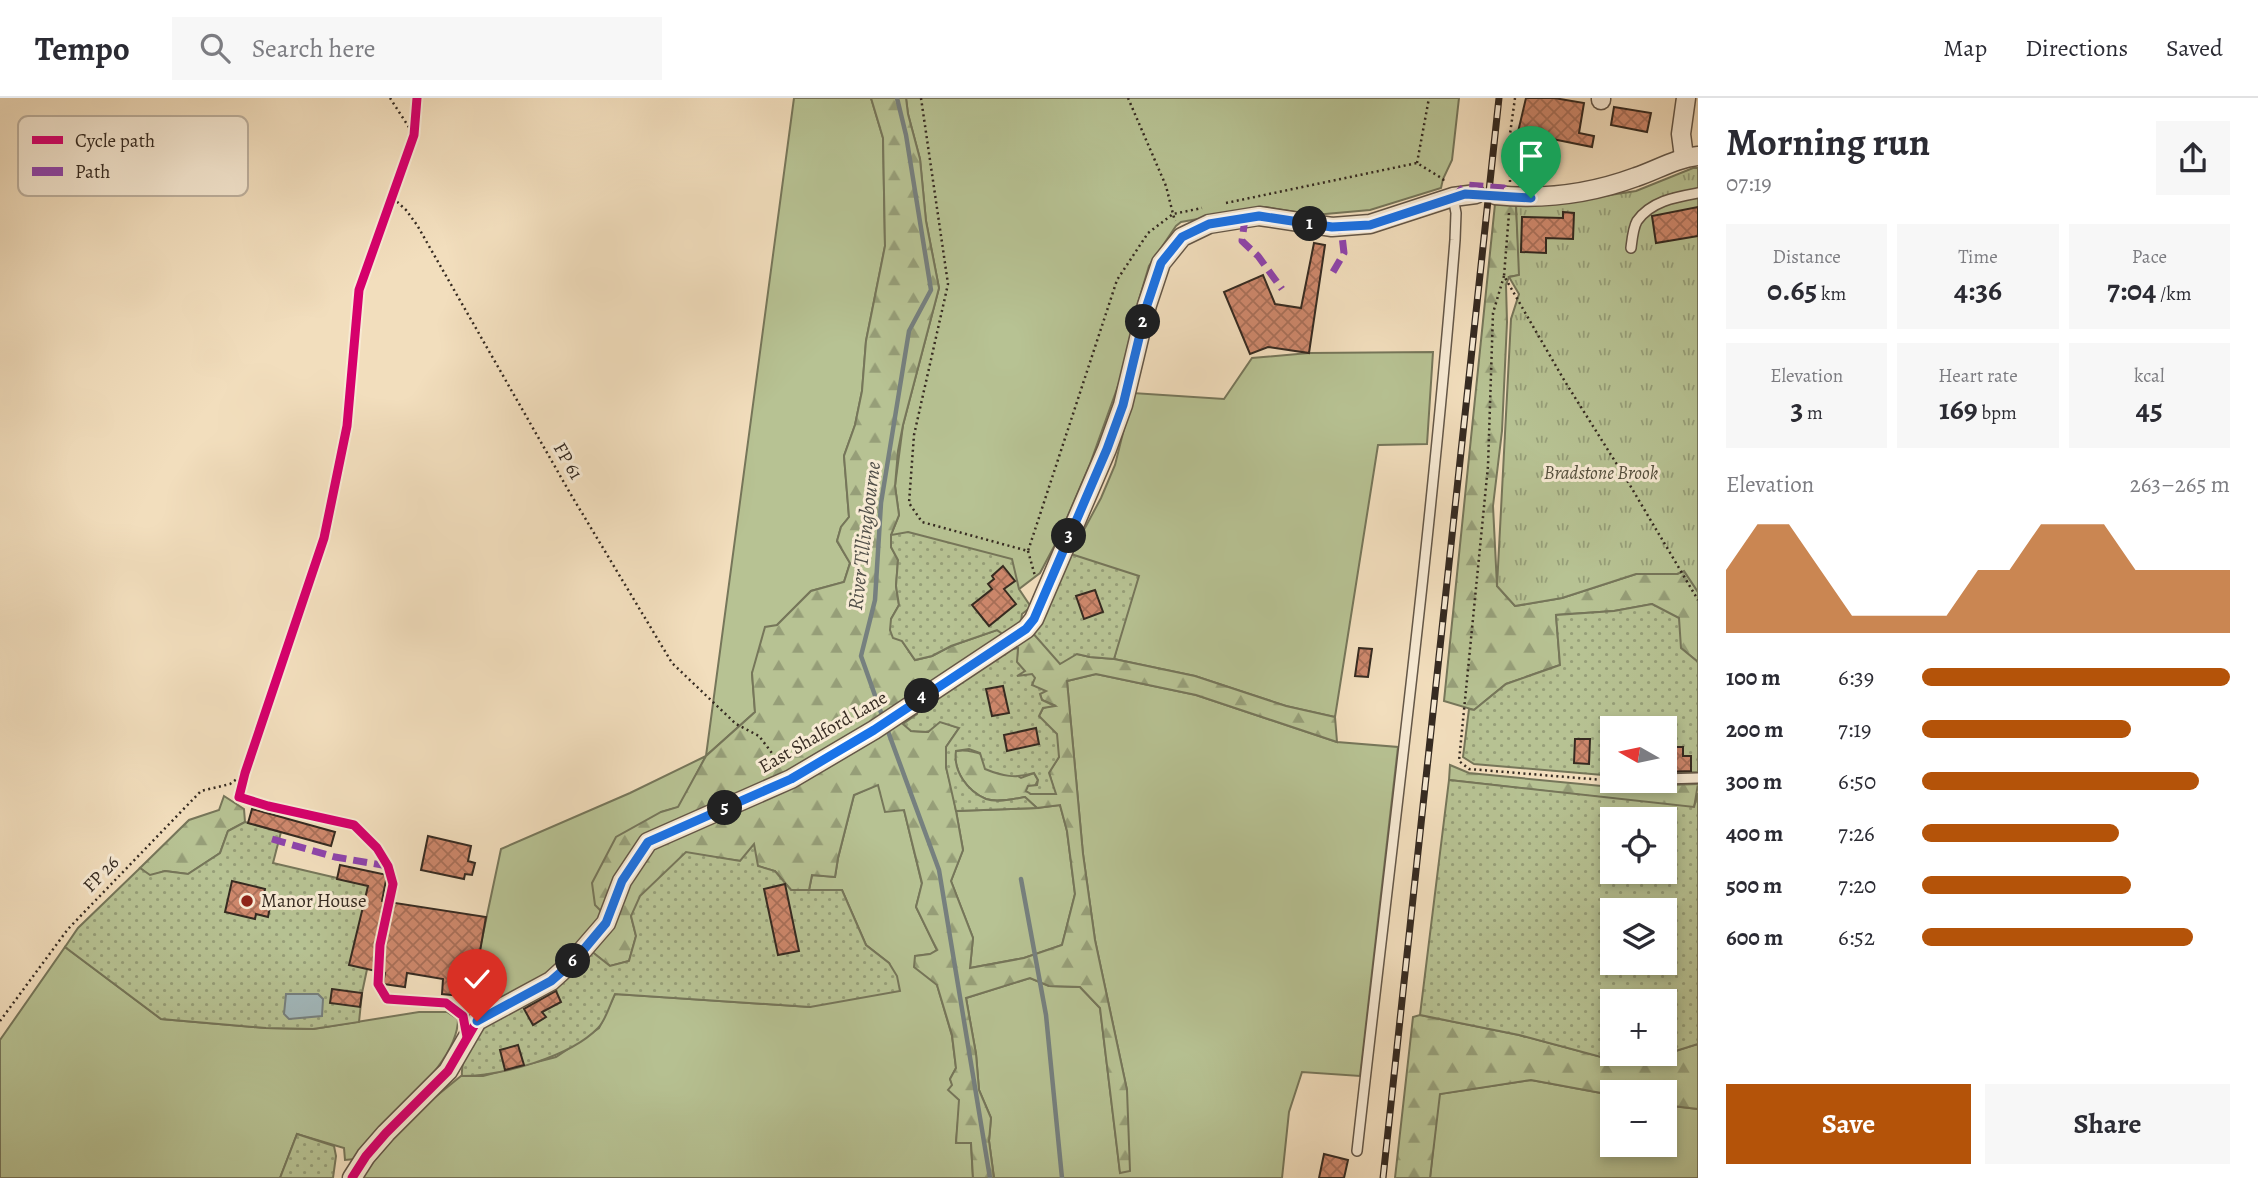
<!DOCTYPE html>
<html lang="en">
<head>
<meta charset="utf-8">
<style>
  body { margin:0; font-family:Alegreya,serif; background:#f7f7f7; color:#2b2b33; height:100vh; display:flex; flex-direction:column; font-size:26px; white-space:nowrap }
  * { box-sizing:border-box; margin:0 }
  p { font-size:23px; color:#7c7c81 }
  .icon { flex:none; width:38px; height:38px; fill:none; stroke:currentColor; stroke-width:2; stroke-linecap:round; stroke-linejoin:round }
  .map { position:relative; flex:1; overflow:hidden }
  .side { display:flex; flex-direction:column; background:#fff; width:560px }
  .side>* { flex:none }
  .needle { width:46px; rotate:279deg }
  .controls { position:absolute; left:1600px; top:618px; display:grid; gap:14px }
  .controls a { display:grid; place-items:center; width:77px; height:77px; border-radius:0px; background:#fff; box-shadow:0 4px 10px #0003; font-size:35px }
  .pin { position:absolute; display:grid; place-items:center; width:60px; height:60px; color:#fff; margin:-72px -30px; border-radius:50% 50% 50% 0; rotate:-45deg; box-shadow:0 0 7px #0007 }
  .pin .icon { rotate:45deg }
  .km { position:absolute; width:35px; height:35px; margin:-18px; border-radius:50%; background:#222; color:#fff; font-size:19px; line-height:35px; text-align:center }
  .round { display:grid; place-items:center; flex:none; width:74px; height:74px; border-radius:0px; background:#f7f7f7 }
  .overview { display:flex; align-items:center; justify-content:space-between; height:119px; padding:0 28px }
  h1 { font-size:38px; font-weight:700; line-height:52px }
  .figures { display:grid; grid-template-columns:repeat(3,1fr); gap:10px; height:119px; padding:7px 28px }
  .figures div { display:grid; align-content:center; border-radius:0px; background:#f7f7f7; text-align:center }
  .figures b { font-size:30px; font-weight:700 }
  .figures small { font-size:19px; font-weight:400 }
  .figures p { font-size:19px }
  .chart { height:196px; padding:14px 28px }
  .chart p { display:flex; justify-content:space-between }
  .chart svg { width:100%; height:126px; margin-top:7px; fill:#b45309; opacity:.7 }
  .action { display:flex; gap:14px; margin-top:auto; padding:14px 28px }
  .action a { flex:1; height:80px; border-radius:0px; background:#b45309; color:#fff; font-size:28px; font-weight:700; line-height:80px; text-align:center }
  .action a+a { background:#f7f7f7; color:#2b2b33 }
  ul { padding:0 28px; list-style:none; font-size:23px }
  li { display:grid; grid-template-columns:112px 84px 1fr; align-items:center; height:52px }
  li i { height:18px; border-radius:9px; background:#b45309 }
  header { display:flex; align-items:center; gap:42px; box-sizing:border-box; height:98px; padding:0 35px; background:#fff; border-bottom:2px solid #e1e1e2 }
  header strong { font-size:33px }
  nav { display:flex; gap:38px; margin-inline-start:auto; font-size:24px }
  .search { width:490px; height:63px; background:#f7f7f7; display:flex; align-items:center; gap:18px; box-sizing:border-box; padding:0 24px; border-radius:0px; color:#7c7c81; font-size:26px }
  main { display:flex; flex:1; min-height:0 }
  .map>svg:first-child { display:block }
  .grass { fill:#b7c293; stroke:#76765a; stroke-width:2 }
  .forest { fill:url(#forest-firs); stroke:#76765a; stroke-width:2 }
  .park { fill:url(#park-tufts); stroke:#76765a; stroke-width:2 }
  .garden { fill:url(#garden-dots); stroke:#76765a; stroke-width:2; fill-rule:evenodd }
  .water { fill:#a2b9bd; stroke:#76807f; stroke-width:2 }
  .lines { fill:none; stroke-linecap:round; stroke-linejoin:round }
  .stream { stroke:#76807f; stroke-width:4.5 }
  .building { fill:url(#building-cross-hatch); stroke:#352a21; stroke-width:2 }
  .service-casing { stroke:#645748; stroke-width:12 }
  .minor-casing { stroke:#645748; stroke-width:21 }
  .path { stroke:#352a21; stroke-width:2.5; stroke-dasharray:2 3.5; stroke-linecap:butt }
  .service { stroke:#f7ead4; stroke-width:9 }
  .minor { stroke:#f7ead4; stroke-width:18 }
  .rail-casing { stroke:#352a21; stroke-width:7 }
  .rail { stroke:#f7ead4; stroke-width:4.5; stroke-dasharray:13; stroke-linecap:butt }
  .quiet { stroke:#8e44ad; stroke-width:7; stroke-dasharray:14 7; stroke-linecap:butt }
  .cycleway-casing { stroke:#f7ead4; stroke-width:13 }
  .cycleway { stroke:#d6006c; stroke-width:9 }
  .route-casing { stroke:#fff; stroke-width:14 }
  .route { stroke:#1a73e8; stroke-width:9 }
  .poi-dot { fill:#8f2418; stroke:#f7ead4; stroke-width:2.5 }
  .labels { text-anchor:middle; dominant-baseline:central; stroke-width:6; stroke-linejoin:round; paint-order:stroke }
  .street-label { font-size:19px; fill:#352a21; stroke:#f7ead4 }
  .park-label { font-size:19px; font-style:italic; fill:#56503e; stroke:#f7ead4 }
  .poi-label { font-size:19px; fill:#352a21; stroke:#f7ead4; text-anchor:start }
  .water-label { font-size:21px; font-style:italic; fill:#504e48; stroke:#f7ead4 }
  .key { fill:#f7ead4; stroke:#bdb09e; stroke-width:2 }
  .key-label { font-size:19px; fill:#352a21 }
</style>
</head>
<body>
<header>
<strong>Tempo</strong>
<div class="search"><svg class="icon" aria-label="search" viewBox="0 0 24 24"><circle cx="10" cy="10" r="6"/><path d="M15 15l6 6"/></svg>Search here</div>
<nav><a>Map</a><a>Directions</a><a>Saved</a></nav>
</header>
<main>
<div class="map">
<svg width="1698" height="1080" viewBox="0 0 1698 1080">
  <defs>
    <pattern id="forest-firs" width="22" height="20" patternUnits="userSpaceOnUse" patternTransform="scale(1.75)"><rect width="22" height="20" fill="#b7c293"/><path d="M5 1l3.5 6h-7zM16 11l3.5 6h-7z" fill="#969e78"/></pattern>
    <pattern id="park-tufts" width="24" height="20" patternUnits="userSpaceOnUse" patternTransform="scale(1.75)"><rect width="24" height="20" fill="#b7c293"/><path d="M3 7l-1-3M5 7V3M7 7l1-3M15 17l-1-3M17 17v-4M19 17l1-3" fill="none" stroke="#969e78"/></pattern>
    <pattern id="garden-dots" width="8" height="8" patternUnits="userSpaceOnUse" patternTransform="scale(1.75)"><rect width="8" height="8" fill="#b7c293"/><path d="M2 2h.1M6 6h.1" fill="none" stroke="#969e78" stroke-width="1.8" stroke-linecap="round"/></pattern>
    <pattern id="building-cross-hatch" width="8" height="8" patternUnits="userSpaceOnUse" patternTransform="scale(1.75)"><rect width="8" height="8" fill="#ce886c"/><path d="M0 0l8 8M0 8l8-8" fill="none" stroke="#a86f58"/></pattern>
  </defs>
  <rect width="100%" height="100%" fill="#f2debd"/>
  <filter id="stains"><feTurbulence type="fractalNoise" baseFrequency=".00286" numOctaves="4"/><feColorMatrix values="0 0 0 0 .2 0 0 0 0 .09 0 0 0 0 .02 0 0 0 .5 -.17"/></filter>
  <radialGradient id="worn" r=".72"><stop offset=".6" stop-color="#630" stop-opacity="0"/><stop offset="1" stop-color="#630" stop-opacity=".3"/></radialGradient>
  <g class="grass">
    <path d="M794,0H871L883,40L885,148L866,243L862,293L855,327L844,358L849,419L841,429L837,443L850,465L844,484L811,493L777,527L752,575L755,614L706,658L679,709L661,714C623,782 590,863 513,895C499,901 488,905 472,905L475,874L501,751L630,695L706,658Z"/>
    <path d="M906,0H1459L1452,62L1443,81L1441,90L1370,112L1314,117L1266,109L1181,124L1176,128L1149,168L1135,215L1123,274L1090,366L1058,441L1040,475L1019,491L891,437L899,417L895,388L903,327L939,190L926,123L920,61L908,16Z"/>
    <path d="M1433,254L1427,346L1378,347L1335,619L1286,608L1195,578L1114,561L1119,541L1071,456L1101,400L1115,367L1133,295L1224,301L1252,260L1309,255Z"/>
    <path d="M1096,576L1196,597L1337,644L1398,649L1360,978L1302,974L1289,1014L1282,1080H994L989,1043L991,1020L979,992L976,956L966,900L1030,880L1049,888L1080,889L1100,910L1120,1074L1127,992L1095,842L1083,756L1067,583Z"/>
    <path d="M878,686L904,712L922,786L916,809L937,852L931,856L916,858L937,887L952,938L956,970L950,981L960,1002L956,1044L971,1045L973,1080H362L381,1051L434,1000L461,978H483L556,959L599,930L615,896L810,909L889,865L866,847L842,792H809L812,777L835,779L838,760L854,697Z"/>
    <path d="M1060,707L1067,733L1075,796L1062,847L1024,860L970,870L973,840L951,783L963,752L956,713L1037,710Z"/>
    <path d="M65,849L161,921L266,930L313,931L419,914H447L458,921C458,969 382,1021 355,1061L345,1062L344,1050L297,1036L280,1080H0V942Z"/>
    <path d="M1531,982L1612,997V1046H1664V1007L1698,1011V1080H1430L1439,996Z"/>
  </g>
  <g class="forest">
    <path d="M871,0H906L908,16L920,61L926,123L939,190L903,327L898,353L895,388L899,417L891,437V449L898,462L896,488L899,507L891,521L902,543L915,562L932,558L951,548L997,532L1004,537L916,609L918,616L909,621L911,633L928,634L939,623L959,630L946,649V669L953,696L963,752L951,783L973,840L970,870L1024,860L1062,847L1075,796L1067,733L1060,707L1037,710L1025,699C1014,701 997,705 986,701C967,693 954,674 955,653C981,649 1000,667 1021,680L1034,675L1038,682L1031,696H1055L1049,674L1059,659L1039,618L1043,610L1054,607L1042,602L1040,596L1032,587L1033,584L1015,579L1018,550L1009,552L1031,533L1077,556L1090,559L1114,561L1195,578L1286,608L1335,619L1337,644L1196,597L1096,576L1067,583L1083,756L1095,842L1127,992L1130,1073L1120,1075L1100,910L1080,889L1049,888L1030,880L966,900L976,956L979,992L991,1020L989,1043L994,1080H973L971,1045H956L959,1002L948,992L952,987L950,981L956,970L952,937L937,887L914,869L915,858L930,856L937,852L916,809L922,785L904,712L885,714L878,687L854,697L838,760L835,779L812,777L809,792H791L775,773L741,763L686,755L631,818L636,838L629,863L610,868L591,853L613,825L595,807L592,785L616,739L661,714L678,709L706,658L755,614L752,575L765,529L777,527L811,493L844,484L850,465L837,443L841,429L849,419L844,358L855,327L862,293L866,243L885,148L883,40Z"/>
    <path d="M1495,106L1516,107L1520,177L1509,179L1506,187L1507,224L1502,333L1493,408L1497,488L1515,508L1562,500L1636,476H1677L1684,473L1698,494V564L1681,550L1652,506L1614,513L1556,517L1560,567L1506,586L1474,612L1444,603Z"/>
    <path d="M1450,667L1469,675L1612,689L1698,686L1694,710L1449,682Z"/>
    <path d="M224,698L244,711L245,724L228,733L220,755L188,776L165,773L150,778L140,770L189,722L219,712Z"/>
    <path d="M1420,917L1519,937L1631,967L1698,946V1011L1664,1007V994H1612V997L1531,982L1440,996L1430,1080H1395L1413,919Z"/>
  </g>
  <path class="park" d="M1693,70H1698V494L1684,473L1677,476H1636L1562,500L1515,508L1497,488L1511,221L1519,196L1509,179L1519,177L1516,107L1552,106L1636,93Z"/>
  <g class="garden">
    <path d="M908,434L1012,461L1019,491L1031,509L1022,516L1021,524L1004,537L997,532L951,548L932,558L915,562L902,543L893,540L890,532L891,521L899,507L896,488L898,462L891,449V437Z"/>
    <path d="M1071,456L1139,478L1114,561L1090,559L1077,556L1060,566L1031,533Z"/>
    <path d="M1652,506L1679,520L1681,550L1698,564V674L1664,675V630H1612V676L1603,677L1474,666L1463,659L1469,611L1474,612L1506,586L1560,567L1556,517L1614,513Z"/>
    <path d="M1018,550L1017,564L1025,573L1017,578L1032,576L1035,580L1032,587L1046,593L1040,596L1042,602L1055,608L1043,610L1039,618L1057,636L1059,659L1049,675L1056,696H1031L1026,693L1028,688L1037,687L1038,682L1034,675C1016,681 1002,678 985,671L980,655L969,651L956,653C953,673 967,693 986,701C997,705 1014,701 1025,699L1037,710L956,713L946,669V649L959,630L940,624L928,634L911,633L903,626L917,616L916,609L1009,552Z"/>
    <path d="M1449,682L1694,709L1698,695V946L1631,967L1519,937L1420,917ZM1664,721V774H1612V721ZM1612,812H1664V864H1612ZM1664,903V956H1612V903Z"/>
    <path d="M245,724L281,734L273,765L384,791L362,895L359,924L313,931L266,930L161,921L65,849L78,830L140,770L150,777L165,773L188,776L220,755L228,733Z"/>
    <path d="M754,746L758,768L775,773L791,792H842L866,847L889,865L897,878L900,893L810,909L615,896C610,906 606,922 598,930C570,959 501,978 462,978C460,957 478,935 492,922L591,853L610,868L629,863L636,838L631,818L640,798L686,754L740,763Z"/>
    <path d="M297,1036L334,1048L336,1058L333,1080H280Z"/>
  </g>
  <path class="water" d="M286,896H318L323,901L322,918L289,921L284,916Z"/>
  <g class="lines">
    <g class="stream">
      <path d="M883,620L861,558L875,502L881,405L909,233L931,192L906,37L897,0"/>
      <path d="M886,628L939,772L990,1080"/>
      <path d="M1021,781L1046,917L1062,1080"/>
    </g>
  </g>
  <g class="building">
    <path d="M1526,0H1554L1584,5L1579,35L1594,38L1592,49L1518,34Z"/>
    <path d="M1614,9L1651,15L1647,34L1611,27Z"/>
    <path d="M1698,109V138L1656,145L1652,118Z"/>
    <path d="M1563,114L1574,115L1573,141L1546,140V155L1521,154L1522,119L1563,120Z"/>
    <path d="M1314,145L1325,147L1309,255L1268,249L1250,256L1224,194L1263,177L1275,206L1301,210Z"/>
    <path d="M1003,468L1015,483L1004,491L1016,506L989,528L972,507L992,491L988,486L994,481L992,478Z"/>
    <path d="M1095,492L1103,514L1084,521L1076,498Z"/>
    <path d="M1359,550L1372,551L1368,579L1355,578Z"/>
    <path d="M1003,588L1009,615L992,618L986,591Z"/>
    <path d="M1036,630L1039,646L1007,653L1004,637Z"/>
    <path d="M1575,641H1590L1589,666L1574,665Z"/>
    <path d="M1664,649H1683V658H1691V673L1664,674Z"/>
    <path d="M252,711L335,734L331,748L248,725Z"/>
    <path d="M428,738L471,748L468,763L475,765L472,777L465,776L464,781L421,772Z"/>
    <path d="M340,767L387,777L382,803L486,819L472,899L442,896L443,881L407,875L405,889L383,886L385,875L349,867L368,788L337,781Z"/>
    <path d="M232,783L265,791L263,802L271,804L268,819L256,816L255,821L225,814Z"/>
    <path d="M785,786L799,853L778,857L764,791Z"/>
    <path d="M332,891L362,895L360,909L330,905Z"/>
    <path d="M556,893L561,904L542,914L546,919L533,927L524,911Z"/>
    <path d="M518,947L524,967L505,972L500,952Z"/>
    <path d="M1324,1056L1348,1062L1344,1080H1319Z"/>
  </g>
  <g class="lines">
    <g class="service-casing">
      <g id="service">
        <path d="M1631,150C1632,142 1633,130 1637,123C1651,103 1676,99 1698,95"/>
        <path d="M1664,681L1698,680"/>
        <path d="M1614,683L1630,682"/>
        <path d="M1357,1053C1391,750 1431,446 1455,142L1456,115L1453,99"/>
      </g>
    </g>
    <g class="minor-casing">
      <g id="minor">
        <path d="M1601,2V0"/>
        <path d="M1684,59L1681,36L1686,0"/>
        <path d="M1495,97C1544,102 1590,96 1636,79C1657,72 1676,60 1698,58"/>
        <path d="M352,1080L366,1058L386,1035L448,973L477,923L551,883L574,862L606,825L622,783L648,744L791,681L874,632L1026,531L1034,521L1107,351L1123,307L1147,207L1161,165L1182,139L1209,126L1259,118L1332,129L1370,126L1453,99L1476,96"/>
      </g>
    </g>
    <g class="path">
      <path d="M390,0L414,37"/>
      <path d="M921,0L948,186L914,337L909,405L922,424L1028,453L1117,182L1148,135L1173,116L1175,123"/>
      <path d="M1128,0L1166,88L1173,116L1202,110"/>
      <path d="M1417,65L1429,0"/>
      <path d="M1510,84V36L1515,0"/>
      <path d="M393,100L406,112L417,127L570,395L672,565L736,626L759,638L781,667"/>
      <path d="M1226,105L1417,65L1443,81L1445,86"/>
      <path d="M1509,115L1504,178L1564,282L1628,384L1698,502"/>
      <path d="M1504,178L1493,215L1488,368L1459,663L1469,671L1603,682"/>
      <path d="M1028,453L1035,478"/>
      <path d="M0,923L68,831L201,693L230,686L245,675"/>
    </g>
    <use href="#service" class="service"/>
    <use href="#minor" class="minor"/>
    <g class="rail-casing">
      <path id="rail" d="M1383,1080L1499,0"/>
    </g>
    <use href="#rail" class="rail"/>
    <g class="quiet">
      <path d="M1453,99L1466,87L1504,90L1510,99"/>
      <path d="M1245,120L1242,143L1258,158L1282,191"/>
      <path d="M1333,174L1344,155L1341,129"/>
      <path d="M272,741L335,759L388,768"/>
    </g>
    <g class="cycleway-casing">
      <g id="cycleway">
        <path d="M417,0L414,37L359,192L347,328L324,440L245,675L239,699L268,708L354,727L377,750L388,768L393,786L380,847L378,886L387,901L446,905L463,918L467,939"/>
        <path d="M352,1080L366,1058L386,1035L448,973L477,923L551,883L574,862L606,825L622,783L648,744L791,681L874,632L1026,531L1034,521L1107,351L1123,307L1147,207L1161,165L1182,139L1209,126L1259,118L1332,129L1370,126L1453,99L1476,96"/>
      </g>
    </g>
    <use href="#cycleway" class="cycleway"/>
  </g>
  <g class="lines">
    <g class="route-casing">
      <path id="route" d="M477,923L551,883L575,862L606,825L622,783L648,744L791,681L874,632L1026,531L1034,521L1107,351L1123,307L1147,207L1161,165L1182,139L1209,126L1259,118L1332,129L1370,127L1465,96L1531,100"/>
    </g>
    <use href="#route" class="route"/>
  </g>
  <circle class="poi-dot" cx="247" cy="803" r="7"/>
  <g class="labels">
    <g class="street-label">
      <text transform="translate(568 363) rotate(60)">FP 61</text>
      <text transform="translate(823 634) rotate(-30)">East Shalford Lane</text>
      <text transform="translate(101 776) rotate(-46)">FP 26</text>
    </g>
    <g class="park-label">
      <text x="1601" y="375">Bradstone Brook</text>
    </g>
    <g class="poi-label">
      <text x="261" y="803">Manor House</text>
    </g>
    <g class="water-label">
      <text transform="translate(864 438) rotate(-83)">River Tillingbourne</text>
    </g>
  </g>
  <rect x="18" y="18" width="230" height="80" rx="10" class="key"/>
  <rect x="32" y="38" width="31" height="8" fill="#d6006c"/>
  <rect x="32" y="69" width="31" height="9" fill="#8e44ad"/>
  <g class="key-label">
    <text x="75" y="49">Cycle path</text>
    <text x="75" y="80">Path</text>
  </g>
  <rect width="100%" height="100%" filter="url(#stains)"/>
  <rect width="100%" height="100%" fill="url(#worn)"/>
</svg>
<div class="controls">
<a><svg class="needle" viewBox="-14 -14 28 28"><path d="M0-13l5 13h-10z" fill="#e53935"/><path d="M0 13l5-13h-10z" fill="#7c7c81"/></svg></a>
<a><svg class="icon" aria-label="locate" viewBox="0 0 24 24"><circle cx="12" cy="12" r="6"/><path d="M12 2v4M12 18v4M2 12h4M18 12h4"/></svg></a>
<a><svg class="icon" aria-label="layers" viewBox="0 0 24 24"><path d="M12 4l9 5-9 5-9-5zM3 14l9 5 9-5"/></svg></a>
<a>+</a>
<a>−</a>
</div>
<div class="pin" style="left:1531px;top:100px;background:#1e9e55"><svg class="icon" aria-label="arrive" viewBox="0 0 24 24"><path d="M6 21V4h12l-3 4 3 4H6"/></svg></div>
<div class="pin" style="left:477px;top:923px;background:#d93025"><svg class="icon" aria-label="check" viewBox="0 0 24 24"><path d="M5 12l5 5 9-10"/></svg></div>
<b class="km" style="left:1310px;top:126px">1</b>
<b class="km" style="left:1143px;top:224px">2</b>
<b class="km" style="left:1069px;top:438px">3</b>
<b class="km" style="left:922px;top:598px">4</b>
<b class="km" style="left:725px;top:710px">5</b>
<b class="km" style="left:573px;top:863px">6</b>
</div>
<section class="side">
<div class="overview"><div><h1>Morning run</h1><p>07:19</p></div><a class="round"><svg class="icon" aria-label="share" viewBox="0 0 24 24"><path d="M12 15V3M7 8l5-5 5 5M5 13v7h14v-7"/></svg></a></div>
<div class="figures">
<div><p>Distance</p><b>0.65<small> km</small></b></div>
<div><p>Time</p><b>4:36</b></div>
<div><p>Pace</p><b>7:04<small> /km</small></b></div>
</div>
<div class="figures">
<div><p>Elevation</p><b>3<small> m</small></b></div>
<div><p>Heart rate</p><b>169<small> bpm</small></b></div>
<div><p>kcal</p><b>45</b></div>
</div>
<div class="chart"><p><span>Elevation</span>263–265 m</p>
<svg viewBox="0 0 160 44" preserveAspectRatio="none"><path d="M0 44V22L10 6L20 6L30 22L40 38L50 38L60 38L70 38L80 22L90 22L100 6L110 6L120 6L130 22L140 22L150 22L160 22V44z"/></svg>
</div>
<ul>
<li><b>100 m</b>6:39<i style="width:100%"></i></li>
<li><b>200 m</b>7:19<i style="width:68%"></i></li>
<li><b>300 m</b>6:50<i style="width:90%"></i></li>
<li><b>400 m</b>7:26<i style="width:64%"></i></li>
<li><b>500 m</b>7:20<i style="width:68%"></i></li>
<li><b>600 m</b>6:52<i style="width:88%"></i></li>
</ul>
<div class="action"><a>Save</a><a>Share</a></div>
</section>
</main>
</body>
</html>
